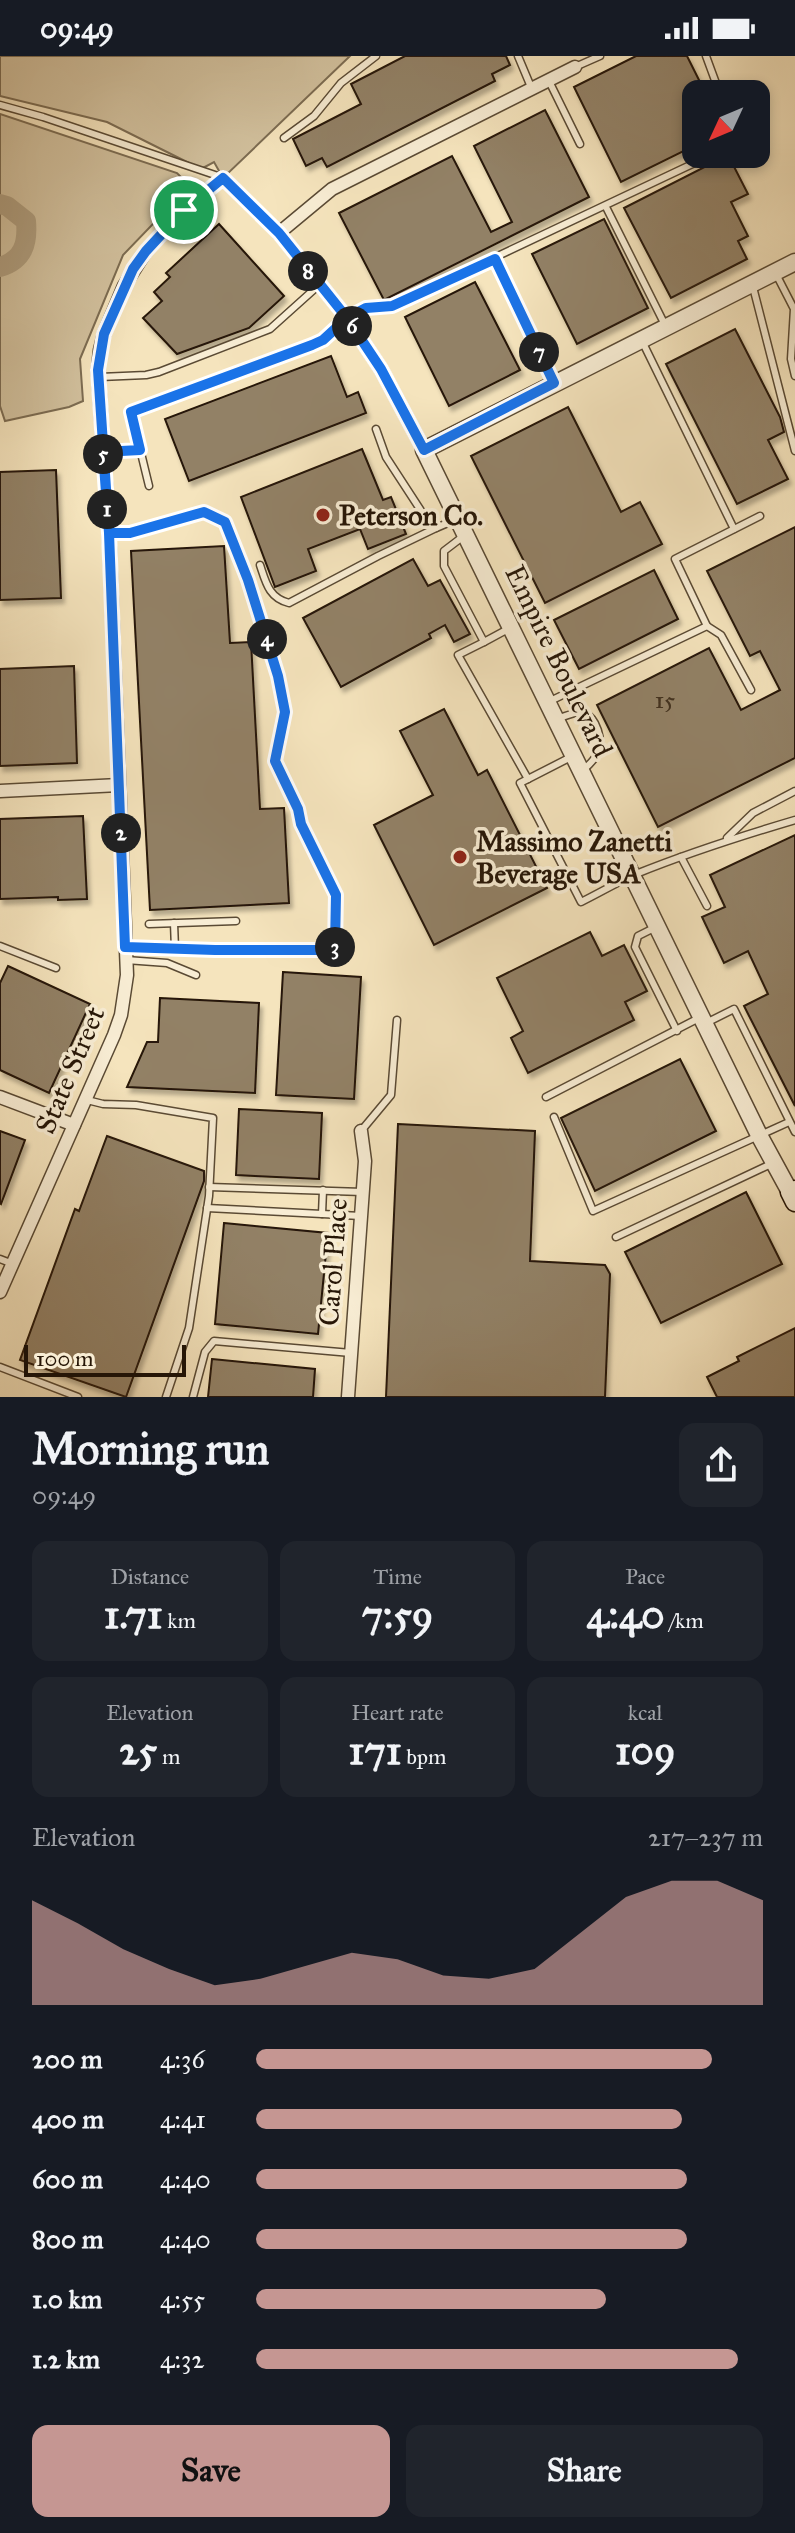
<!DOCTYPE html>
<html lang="en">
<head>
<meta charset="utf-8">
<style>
  body { margin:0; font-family:"IM FELL Great Primer",serif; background:#20242c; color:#f1f3f6; height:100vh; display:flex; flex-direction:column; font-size:30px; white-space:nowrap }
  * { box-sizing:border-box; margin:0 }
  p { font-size:26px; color:#9ea1a6 }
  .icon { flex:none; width:44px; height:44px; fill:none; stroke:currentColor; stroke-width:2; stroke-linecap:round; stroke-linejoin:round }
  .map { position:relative; height:1341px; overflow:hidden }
  .sheet { display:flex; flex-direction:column; background:#171b24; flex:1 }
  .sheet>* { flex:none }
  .needle { width:52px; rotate:226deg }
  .buttons { position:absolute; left:682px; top:24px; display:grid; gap:16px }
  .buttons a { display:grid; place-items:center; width:88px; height:88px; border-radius:16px; background:#171b24; box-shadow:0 4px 12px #0003; font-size:40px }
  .scale { position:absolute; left:24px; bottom:20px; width:162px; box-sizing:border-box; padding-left:8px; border:4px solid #261607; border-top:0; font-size:22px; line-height:28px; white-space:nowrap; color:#261607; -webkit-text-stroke:6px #f8edd4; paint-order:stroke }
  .pin { position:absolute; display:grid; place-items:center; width:68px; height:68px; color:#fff; margin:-34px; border:4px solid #fff; border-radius:50%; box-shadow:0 2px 8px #0007 }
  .km { position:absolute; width:40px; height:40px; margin:-20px; border-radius:50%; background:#222; color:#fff; font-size:22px; line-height:40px; text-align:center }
  .round { display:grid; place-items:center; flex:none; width:84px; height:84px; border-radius:16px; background:#20242c }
  .summary { display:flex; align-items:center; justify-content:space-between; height:136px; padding:0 32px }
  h1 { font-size:44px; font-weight:700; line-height:60px }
  .figures { display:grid; grid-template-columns:repeat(3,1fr); gap:12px; height:136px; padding:8px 32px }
  .figures div { display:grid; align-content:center; border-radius:16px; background:#20242c; text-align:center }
  .figures b { font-size:40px; font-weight:700 }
  .figures small { font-size:22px; font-weight:400 }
  .figures p { font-size:22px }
  .chart { height:224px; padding:16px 32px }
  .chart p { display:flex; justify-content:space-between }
  .chart svg { width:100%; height:144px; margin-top:8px; fill:#c59692; opacity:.7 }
  .action { display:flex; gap:16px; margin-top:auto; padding:16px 32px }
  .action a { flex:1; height:92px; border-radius:16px; background:#c59692; color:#111; font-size:32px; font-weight:700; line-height:92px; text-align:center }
  .action a+a { background:#20242c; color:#f1f3f6 }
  ul { padding:0 32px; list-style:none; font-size:26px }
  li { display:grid; grid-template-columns:128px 96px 1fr; align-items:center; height:60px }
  li i { height:20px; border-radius:10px; background:#c59692 }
  .status { display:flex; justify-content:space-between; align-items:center; height:56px; padding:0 40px; background:#171b24; direction:ltr }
  .status svg { height:22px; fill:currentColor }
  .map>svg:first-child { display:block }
  .green { fill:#d2c19e; stroke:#7c6c52; stroke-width:2 }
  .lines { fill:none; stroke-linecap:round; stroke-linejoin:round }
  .river { stroke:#af9e7f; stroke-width:20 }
  .building { fill:#928166; stroke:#261607; stroke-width:2; filter:url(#shadow) }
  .service-casing { stroke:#5a4a34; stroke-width:9 }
  .minor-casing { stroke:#5a4a34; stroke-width:15 }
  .tertiary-casing { stroke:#5a4a34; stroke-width:19 }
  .secondary-casing { stroke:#261607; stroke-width:21 }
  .service { stroke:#f8edd4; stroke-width:6 }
  .minor { stroke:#f8edd4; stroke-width:12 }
  .tertiary { stroke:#f8edd4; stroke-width:16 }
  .secondary { stroke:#f8edd4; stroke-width:18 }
  .route-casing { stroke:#fff; stroke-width:16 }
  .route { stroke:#1a73e8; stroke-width:10 }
  .poi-dot { fill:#8f2418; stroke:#f8edd4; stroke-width:3 }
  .labels { text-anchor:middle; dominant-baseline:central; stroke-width:7; stroke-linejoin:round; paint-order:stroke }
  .number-label { font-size:24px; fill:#41311f }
  .poi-label { font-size:28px; font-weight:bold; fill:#261607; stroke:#f8edd4; text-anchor:start }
  .street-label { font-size:28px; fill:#261607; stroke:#f8edd4 }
</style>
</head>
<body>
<div class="status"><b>09:49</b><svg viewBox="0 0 49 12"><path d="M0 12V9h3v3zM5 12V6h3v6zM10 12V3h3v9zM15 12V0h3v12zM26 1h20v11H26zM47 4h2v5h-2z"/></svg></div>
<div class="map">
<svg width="795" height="1341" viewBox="0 0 795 1341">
  <defs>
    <filter id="shadow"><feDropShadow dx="3" dy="5" stdDeviation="2" flood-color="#0004"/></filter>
  </defs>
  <rect width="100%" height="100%" fill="#f5e4bd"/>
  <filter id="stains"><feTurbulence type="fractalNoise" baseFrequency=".0025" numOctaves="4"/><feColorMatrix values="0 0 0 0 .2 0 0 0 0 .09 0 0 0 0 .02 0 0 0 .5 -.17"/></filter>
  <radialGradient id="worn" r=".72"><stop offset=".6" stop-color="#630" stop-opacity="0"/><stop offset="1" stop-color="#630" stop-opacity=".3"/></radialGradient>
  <g class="green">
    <path d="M0,0H350L223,122L214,106L201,113L107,66L0,40Z"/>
    <path d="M0,58L177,117L185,125L178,142L123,199L80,303L83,345L69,351L5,365L0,350Z"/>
  </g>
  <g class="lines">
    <path class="river" d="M0,148L7,150L26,165C28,188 23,204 0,211"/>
  </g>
  <g class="building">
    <path d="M405,0H506L510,9L492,18L495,25L327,111L322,102L306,110L293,83L361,48L351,28Z"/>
    <path d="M636,0H687L706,38H696V89L621,126L574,31Z"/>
    <path d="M545,54L589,141L384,244L339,157L452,100L491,176L512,166L474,90Z"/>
    <path d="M728,99L748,138L731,146L748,180L738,185L747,203L671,242L624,152Z"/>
    <path d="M604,163L648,252L577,288L532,198Z"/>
    <path d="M219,168L284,240L249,272L177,298L143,262L162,245L154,236L170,221L166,217Z"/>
    <path d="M475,226L520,314L449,350L405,261Z"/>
    <path d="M735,273L780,361L784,376L768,384L788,423L737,448L666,308Z"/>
    <path d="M331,300L347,341L358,336L366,357L189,425L165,363Z"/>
    <path d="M568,351L621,456L640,446L662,488L545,547L471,400Z"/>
    <path d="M362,393L383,444L391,441L406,478L368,493L360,473L308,493L316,515L275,531L241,441Z"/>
    <path d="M56,414L61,542L0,544V416Z"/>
    <path d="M795,471V702L658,771L597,649L709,592L741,654L780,634L760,595L750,600L707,515Z"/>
    <path d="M224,490L230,587L251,586L260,753L284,752L289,847L150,854L131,495Z"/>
    <path d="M413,503L428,530L440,524L470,578L454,586L445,569L429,578L431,582L341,631L303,562Z"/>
    <path d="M654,514L678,563L579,613L554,564Z"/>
    <path d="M74,610L77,707L0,710V613Z"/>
    <path d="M444,653L478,719L487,714L547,832L434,889L374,769L433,739L400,675Z"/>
    <path d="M83,760L87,843L58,844V841L0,843V763Z"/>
    <path d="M795,779V1050L744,950L768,938L748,895L724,907L702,861L725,851L710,819Z"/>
    <path d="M590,876L602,900L624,889L647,935L625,946L634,964L528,1017L511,982L523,975L497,922Z"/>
    <path d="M8,910L90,948L49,1037L0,1014V927Z"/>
    <path d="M283,916L361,921L354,1043L276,1039Z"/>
    <path d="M160,942L259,947L255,1037L127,1031L147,986H158Z"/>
    <path d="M680,1003L716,1075L595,1135L561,1062Z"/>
    <path d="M239,1053L322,1057L319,1123L236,1119Z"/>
    <path d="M398,1068L535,1075L530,1205L605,1209L610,1218L605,1341H386Z"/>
    <path d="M0,1075L25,1084L1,1148L0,1147Z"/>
    <path d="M107,1080L204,1115V1125L126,1341L20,1304L75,1153L79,1155Z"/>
    <path d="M746,1136L782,1208L661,1267L625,1196Z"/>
    <path d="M224,1167L328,1177L318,1278L215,1268Z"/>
    <path d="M795,1272V1341H717L707,1321L739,1305L737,1301Z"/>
    <path d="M212,1303L315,1313L313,1341H208Z"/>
  </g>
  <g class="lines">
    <g class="service-casing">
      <g id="service">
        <path d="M518,0L531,31"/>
        <path d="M706,0L720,38"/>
        <path d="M575,11L600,0"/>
        <path d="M548,23L580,88"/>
        <path d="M0,49L43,61L221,121"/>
        <path d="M284,82L314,60L341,27L376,0"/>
        <path d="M606,151L666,271"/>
        <path d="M495,203L554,327"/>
        <path d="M775,216L794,253L791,303L795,320"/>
        <path d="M753,231L795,395"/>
        <path d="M643,287L734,473"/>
        <path d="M100,321L146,319L159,316L270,273L319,229"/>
        <path d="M376,373L386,401L429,467L436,472L457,463"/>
        <path d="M103,396L140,394"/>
        <path d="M149,430L131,356L312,289C332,280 345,258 366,252C374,249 384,251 392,250L703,103"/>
        <path d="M110,477H130L204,456L225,466L248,524L278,620L285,656L275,705L298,753L301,768L336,839L335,890L328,894H215L125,891"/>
        <path d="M465,479L444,495V510L484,586L510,572"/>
        <path d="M260,509C266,527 269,542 289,547L378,500L436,472"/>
        <path d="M707,570L721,579L751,634"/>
        <path d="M484,586L458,599L528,723L571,701"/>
        <path d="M548,646L707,570L675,503L760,460"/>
        <path d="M559,662C566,660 576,655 584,657C597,662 603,684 598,696C595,704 588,710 582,715"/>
        <path d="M528,723L520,727L581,846C599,837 618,826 636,818C688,797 741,780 795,764"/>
        <path d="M727,782L753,757L795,735"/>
        <path d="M681,801L707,850"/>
        <path d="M174,867L175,893"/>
        <path d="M149,868L236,865"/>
        <path d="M656,871L638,880L635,891L677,975"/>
        <path d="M0,890L56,912"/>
        <path d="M126,904L167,907L196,919"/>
        <path d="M706,967L734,953L795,1076"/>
        <path d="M546,1041L699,962"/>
        <path d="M87,1044L103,1048L136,1049L213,1062L209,1140L189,1272L166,1341"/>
        <path d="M554,1061L593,1155L789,1066"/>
        <path d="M361,1075L391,1039L397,964"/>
        <path d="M209,1131L363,1136"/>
        <path d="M207,1152L361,1160"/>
        <path d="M322,1158L323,1134"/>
        <path d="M616,1181L771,1108"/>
        <path d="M0,1203L13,1208"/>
        <path d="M0,1311L78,1341"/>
        <path d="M193,1341L205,1296L214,1285L351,1297"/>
      </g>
    </g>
    <g class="minor-casing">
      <g id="minor">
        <path d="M279,177L332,133L575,11"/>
        <path d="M0,735L119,729"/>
        <path d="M0,1041L74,1069"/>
        <path d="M0,1236L114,979L121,959L127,919L109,477L98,314L100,294L104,278L124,230L146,195L184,154L223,122L279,177L347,262L381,313L424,394"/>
        <path d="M348,1341L365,1105L361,1075"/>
      </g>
    </g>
    <g class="tertiary-casing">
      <path id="tertiary" d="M790,1136L759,1079L424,394L795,206"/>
    </g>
    <g class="secondary-casing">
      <path id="secondary" d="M795,1134L790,1136L795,1146"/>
    </g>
    <use href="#service" class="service"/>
    <use href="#minor" class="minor"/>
    <use href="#tertiary" class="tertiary"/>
    <use href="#secondary" class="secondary"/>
  </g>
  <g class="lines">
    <g class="route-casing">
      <path id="route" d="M184,154L146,195L133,213L104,278L98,314L109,477L125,891L215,894H328L335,890L336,839L301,768L298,753L275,705L285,656L278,620L248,524L225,466L204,456L130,477H109L103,396L140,394L131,356L312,289L323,284L347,262L381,313L424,394L554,327L495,203L392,250L366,252L347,262L279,177L223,122L184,154"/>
    </g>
    <use href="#route" class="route"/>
  </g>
  <g class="poi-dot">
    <circle cx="323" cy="459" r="8"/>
    <circle cx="460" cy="801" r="8"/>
  </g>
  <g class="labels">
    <g class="number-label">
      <text x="665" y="644">15</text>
    </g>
    <g class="poi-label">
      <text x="339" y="459">Peterson Co.</text>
      <text x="476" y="785">Massimo Zanetti<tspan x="476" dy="32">Beverage USA</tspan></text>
    </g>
    <g class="street-label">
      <text transform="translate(559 605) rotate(64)">Empire Boulevard</text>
      <text transform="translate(70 1014) rotate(-67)">State Street</text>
      <text transform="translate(333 1206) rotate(-86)">Carol Place</text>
    </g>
  </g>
  <rect width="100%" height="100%" filter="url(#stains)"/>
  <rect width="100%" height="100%" fill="url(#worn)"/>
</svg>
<div class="buttons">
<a><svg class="needle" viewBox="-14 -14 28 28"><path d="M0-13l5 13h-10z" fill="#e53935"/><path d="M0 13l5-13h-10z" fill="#9ea1a6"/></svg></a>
</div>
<div class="scale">100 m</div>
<div class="pin" style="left:184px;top:154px;background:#1e9e55"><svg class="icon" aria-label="arrive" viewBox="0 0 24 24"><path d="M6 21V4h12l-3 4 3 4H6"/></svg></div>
<b class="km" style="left:107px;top:453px">1</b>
<b class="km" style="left:121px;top:777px">2</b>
<b class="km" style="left:335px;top:891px">3</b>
<b class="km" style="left:267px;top:583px">4</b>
<b class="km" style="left:103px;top:398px">5</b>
<b class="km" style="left:352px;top:270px">6</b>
<b class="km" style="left:539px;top:296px">7</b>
<b class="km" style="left:308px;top:215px">8</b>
</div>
<section class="sheet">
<div class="summary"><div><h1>Morning run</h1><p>09:49</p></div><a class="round"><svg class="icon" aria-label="share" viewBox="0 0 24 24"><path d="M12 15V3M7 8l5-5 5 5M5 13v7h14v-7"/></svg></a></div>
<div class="figures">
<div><p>Distance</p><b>1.71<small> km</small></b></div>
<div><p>Time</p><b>7:59</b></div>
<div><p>Pace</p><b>4:40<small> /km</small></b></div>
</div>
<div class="figures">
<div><p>Elevation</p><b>25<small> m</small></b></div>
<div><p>Heart rate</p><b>171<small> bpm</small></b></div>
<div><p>kcal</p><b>109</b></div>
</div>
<div class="chart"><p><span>Elevation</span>217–237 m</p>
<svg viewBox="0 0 160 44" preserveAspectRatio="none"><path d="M0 44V12L10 19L20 27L30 33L40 38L50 36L60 32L70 28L80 30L90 35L100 36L110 33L120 22L130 11L140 6L150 6L160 12V44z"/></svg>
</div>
<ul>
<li><b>200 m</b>4:36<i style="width:90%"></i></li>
<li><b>400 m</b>4:41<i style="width:84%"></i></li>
<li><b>600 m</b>4:40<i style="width:85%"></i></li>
<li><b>800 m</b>4:40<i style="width:85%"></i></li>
<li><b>1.0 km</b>4:55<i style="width:69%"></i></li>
<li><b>1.2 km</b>4:32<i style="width:95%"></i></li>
</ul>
<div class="action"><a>Save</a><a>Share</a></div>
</section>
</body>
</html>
